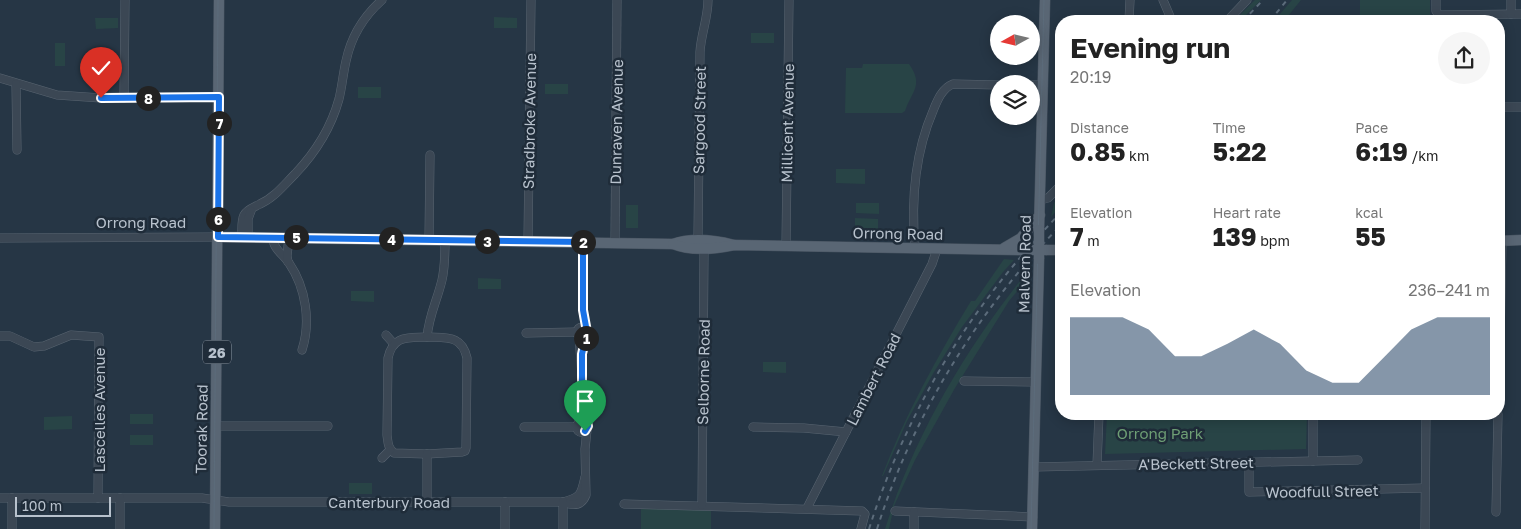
<!DOCTYPE html>
<html lang="en">
<head>
<meta charset="utf-8">
<style>
  body { margin:0; font-family:"Golos Text",sans-serif; background:#f6f6f6; color:#222; height:100vh; display:flex; flex-direction:column; font-size:19px; white-space:nowrap }
  * { box-sizing:border-box; margin:0 }
  p { font-size:16px; color:#767676 }
  .icon { flex:none; width:28px; height:28px; fill:none; stroke:currentColor; stroke-width:2; stroke-linecap:round; stroke-linejoin:round }
  .map { position:relative; flex:1; overflow:hidden }
  .side { position:absolute; left:1055px; top:15px; width:450px; height:405px; display:flex; flex-direction:column; background:#fff; border-radius:20px; box-shadow:0 2px 12px #0003 }
  .side>* { flex:none }
  .needle { width:32px; rotate:262deg }
  .tools { position:absolute; left:990px; top:15px; display:grid; gap:10px }
  .tools a { display:grid; place-items:center; width:50px; height:50px; border-radius:50%; background:#fff; box-shadow:0 2px 12px #0003; font-size:25px }
  .scale { position:absolute; left:15px; bottom:12px; width:96px; box-sizing:border-box; padding-left:5px; border:2px solid #b8c2cd; border-top:0; font-size:14px; line-height:18px; white-space:nowrap; color:#b8c2cd; -webkit-text-stroke:4px #1f2c39; paint-order:stroke }
  .pin { position:absolute; display:grid; place-items:center; width:42px; height:42px; color:#fff; margin:-51px -21px; border-radius:50% 50% 50% 0; rotate:-45deg; box-shadow:0 0 5px #0007 }
  .pin .icon { rotate:45deg }
  .km { position:absolute; width:25px; height:25px; margin:-12px; border-radius:50%; background:#222; color:#fff; font-size:14px; line-height:25px; text-align:center }
  .round { display:grid; place-items:center; flex:none; width:52px; height:52px; border-radius:26px; background:#f6f6f6 }
  .summary { display:flex; align-items:center; justify-content:space-between; height:85px; padding:0 15px }
  h1 { font-size:28px; font-weight:700; line-height:38px }
  .stats { display:grid; grid-template-columns:repeat(3,1fr); gap:8px; height:85px; padding:5px 15px }
  .stats div { display:grid; align-content:center }
  .stats b { font-size:25px; font-weight:700 }
  .stats small { font-size:14px; font-weight:400 }
  .stats p { font-size:14px }
  .chart { height:140px; padding:10px 15px }
  .chart p { display:flex; justify-content:space-between }
  .chart svg { width:100%; height:90px; margin-top:5px; fill:#526a85; opacity:.7 }
  .map>svg:first-child { display:block }
  .green { fill:#284446 }
  .lines { fill:none; stroke-linecap:round; stroke-linejoin:round }
  .minor-casing { stroke:#596571; stroke-width:9 }
  .major-casing { stroke:#475360; stroke-width:11 }
  .minor { stroke:#3b4754; stroke-width:8 }
  .major { stroke:#596674; stroke-width:10 }
  .tram { stroke:#5c6c7b; stroke-width:1 }
  .rail { stroke:#5c6c7b; stroke-width:2; stroke-dasharray:5 5; stroke-linecap:butt }
  .major-bridge-casing { stroke:#475360; stroke-width:11; stroke-linecap:butt }
  .major-bridge { stroke:#596674; stroke-width:10 }
  .route-casing { stroke:#fff; stroke-width:10 }
  .route { stroke:#1a73e8; stroke-width:6 }
  .labels { text-anchor:middle; dominant-baseline:central; stroke-width:5; stroke-linejoin:round; paint-order:stroke }
  .shield { fill:#1f2c39; stroke:#8a95a1; stroke-width:1 }
  .shield-label { font-size:14px; font-weight:bold; fill:#b8c2cd }
  .street-label { font-size:15px; fill:#b8c2cd; stroke:#1f2c39 }
  .park-label { font-size:15px; fill:#6e9f75; stroke:#1f2c39 }
</style>
</head>
<body>
<div class="map">
<svg width="1521" height="529" viewBox="0 0 1521 529">
  <rect width="100%" height="100%" fill="#263645"/>
  <g class="green">
    <path d="M1255,0H1261L1240,21H1234Z"/>
    <path d="M1292,0H1301L1284,21H1274Z"/>
    <path d="M1360,0H1430V18H1428V21H1360Z"/>
    <path d="M494,17L517,18V28H494Z"/>
    <path d="M95,18H118V28L96,29Z"/>
    <rect x="751" y="33" width="23" height="10"/>
    <rect x="55" y="43" width="10" height="23"/>
    <path d="M863,64H909C924,85 912,91 905,111L902,113H845L846,68H862Z"/>
    <rect x="545" y="84" width="23" height="10"/>
    <rect x="358" y="87" width="23" height="11"/>
    <path d="M836,169H865V184L836,183Z"/>
    <path d="M1061,194V206L1051,217L1054,203Z"/>
    <path d="M856,203H879V214L856,213Z"/>
    <rect x="626" y="205" width="12" height="23"/>
    <path d="M855,218L878,219V229H855Z"/>
    <path d="M1004,259L1014,260L1003,272L962,327L934,372L907,421L883,476H882C905,415 937,357 971,301H975Z"/>
    <path d="M1028,271L1029,277L1009,301L955,388L915,460L894,506L889,529H885C915,434 966,348 1028,271Z"/>
    <path d="M478,278L501,279V289H478Z"/>
    <path d="M351,291H374V302L351,301Z"/>
    <path d="M763,362H786V373L763,372Z"/>
    <rect x="130" y="414" width="23" height="10"/>
    <path d="M1107,414H1307L1306,449L1105,454Z"/>
    <path d="M72,416V429L44,430V417Z"/>
    <rect x="130" y="435" width="23" height="10"/>
    <rect x="349" y="483" width="23" height="11"/>
    <path d="M641,508L711,509V529H641Z"/>
  </g>
  <g class="lines">
    <g class="minor-casing">
      <g id="minor">
        <path d="M1163,0L1172,21"/>
        <path d="M1436,0V11L1439,15L1521,14"/>
        <path d="M1511,14V0"/>
        <path d="M1129,21L1130,0"/>
        <path d="M1227,21L1247,0"/>
        <path d="M0,78L57,95L101,98L219,97"/>
        <path d="M16,84L17,150"/>
        <path d="M1031,85H1043"/>
        <path d="M124,98L125,0"/>
        <path d="M1499,107H1521"/>
        <path d="M1499,143L1500,107"/>
        <path d="M1040,200L1048,198L1061,185"/>
        <path d="M242,237C242,230 241,221 244,215C247,209 255,207 260,204C274,198 284,185 295,174C315,153 331,128 339,99C342,87 343,74 346,61C351,37 364,16 382,0"/>
        <path d="M248,237V219L251,211"/>
        <path d="M0,238L218,237"/>
        <path d="M273,238C273,249 283,254 289,263C306,288 311,322 302,350"/>
        <path d="M429,240L430,155"/>
        <path d="M528,241L531,0"/>
        <path d="M583,242V310L586,329"/>
        <path d="M615,243L617,0"/>
        <path d="M786,246L789,0"/>
        <path d="M915,248C911,201 914,155 933,111C937,101 942,88 953,84L999,85"/>
        <path d="M288,262L287,256L289,237"/>
        <circle cx="582" cy="332" r="5"/>
        <path d="M526,333L577,332"/>
        <path d="M386,335L394,344"/>
        <path d="M0,336H10L34,347L44,346L71,335L99,337L98,498"/>
        <path d="M427,337C447,338 462,335 467,358L466,448L465,451L462,452L427,454L394,453C388,448 388,443 387,435L388,358C393,335 408,338 427,337Z"/>
        <path d="M427,337C429,315 437,301 442,280C445,267 445,253 445,240"/>
        <path d="M964,381L1036,382"/>
        <path d="M1499,399L1502,240"/>
        <circle cx="582" cy="427" r="5.5"/>
        <path d="M579,422C585,395 581,364 579,337"/>
        <path d="M216,426H328"/>
        <path d="M524,427H577"/>
        <path d="M753,427L804,428L846,432"/>
        <path d="M427,454V502"/>
        <path d="M382,458L390,450"/>
        <path d="M1313,461V414"/>
        <path d="M1249,462V492L1425,488"/>
        <path d="M1097,465L1099,414"/>
        <path d="M1034,467L1358,460"/>
        <path d="M0,498H202L229,502H563C581,497 581,495 585,477"/>
        <path d="M565,503C574,506 582,505 586,495L585,449L587,430"/>
        <path d="M624,504L862,511L865,514L861,529"/>
        <path d="M702,505L704,252L698,237L700,52C701,34 708,18 708,0"/>
        <path d="M807,508L932,264L937,249"/>
        <path d="M895,511L1033,517"/>
        <path d="M1496,512L1498,414"/>
        <path d="M12,529V498"/>
        <path d="M120,529V498"/>
        <path d="M505,529V502"/>
        <path d="M563,529V502"/>
        <path d="M914,529V512"/>
        <path d="M1425,529L1426,414"/>
      </g>
    </g>
    <g class="major-casing">
      <g id="major">
        <path d="M1039,230L1045,0"/>
        <path d="M218,237L673,244C693,237 714,240 734,245"/>
        <path d="M1499,241L1521,240"/>
        <path d="M673,244C692,252 715,249 734,245L1023,250"/>
        <path d="M1004,248L1021,238L1040,215"/>
        <path d="M1047,250H1061"/>
        <path d="M215,529L219,0"/>
        <path d="M1032,529L1039,259"/>
      </g>
    </g>
    <use href="#minor" class="minor"/>
    <use href="#major" class="major"/>
    <g class="tram">
      <path d="M214,529L218,0"/>
      <path d="M1031,529L1044,0"/>
    </g>
    <g class="rail">
      <path d="M1243,21L1263,0"/>
      <path d="M1270,21L1287,0"/>
      <path d="M869,529C895,447 935,368 987,299C1010,268 1035,240 1061,212"/>
      <path d="M877,529C913,415 978,310 1061,225"/>
    </g>
    <g class="major-bridge-casing">
      <g id="major-bridge">
        <path d="M1023,250H1047"/>
        <path d="M1039,259V230"/>
      </g>
    </g>
    <use href="#major-bridge" class="major-bridge"/>
  </g>
  <g class="lines">
    <g class="route-casing">
      <path id="route" d="M101,98L219,97L218,237L583,242V310L587,332L582,354V404L588,426L585,431"/>
    </g>
    <use href="#route" class="route"/>
  </g>
  <g class="labels">
    <rect class="shield" x="203" y="340.5" width="28" height="23" rx="4"/>
    <g class="shield-label">
      <text x="217" y="352">26</text>
    </g>
    <g class="street-label">
      <text transform="translate(699 120) rotate(-89)">Sargood Street</text>
      <text transform="translate(529 121) rotate(-89)">Stradbroke Avenue</text>
      <text transform="translate(616 122) rotate(-89)">Dunraven Avenue</text>
      <text transform="translate(787 123) rotate(-89)">Millicent Avenue</text>
      <text x="141" y="222">Orrong Road</text>
      <text transform="translate(898 233) rotate(1)">Orrong Road</text>
      <text transform="translate(1024 264) rotate(-89)">Malvern Road</text>
      <text transform="translate(703 372) rotate(-89)">Selborne Road</text>
      <text transform="translate(873 379) rotate(-63)">Lambert Road</text>
      <text transform="translate(99 410) rotate(-90)">Lascelles Avenue</text>
      <text transform="translate(201 429) rotate(-89)">Toorak Road</text>
      <text transform="translate(1196 463) rotate(-1)">A'Beckett Street</text>
      <text transform="translate(1322 491) rotate(-1)">Woodfull Street</text>
      <text x="389" y="502">Canterbury Road</text>
    </g>
    <g class="park-label">
      <text x="1160" y="433">Orrong Park</text>
    </g>
  </g>
</svg>
<div class="tools">
<a><svg class="needle" viewBox="-14 -14 28 28"><path d="M0-13l5 13h-10z" fill="#e53935"/><path d="M0 13l5-13h-10z" fill="#767676"/></svg></a>
<a><svg class="icon" aria-label="layers" viewBox="0 0 24 24"><path d="M12 4l9 5-9 5-9-5zM3 14l9 5 9-5"/></svg></a>
</div>
<div class="scale">100 m</div>
<div class="pin" style="left:585px;top:431px;background:#1e9e55"><svg class="icon" aria-label="arrive" viewBox="0 0 24 24"><path d="M6 21V4h12l-3 4 3 4H6"/></svg></div>
<div class="pin" style="left:101px;top:98px;background:#d93025"><svg class="icon" aria-label="check" viewBox="0 0 24 24"><path d="M5 12l5 5 9-10"/></svg></div>
<b class="km" style="left:586px;top:338px">1</b>
<b class="km" style="left:583px;top:242px">2</b>
<b class="km" style="left:487px;top:241px">3</b>
<b class="km" style="left:391px;top:239px">4</b>
<b class="km" style="left:296px;top:237px">5</b>
<b class="km" style="left:218px;top:219px">6</b>
<b class="km" style="left:219px;top:123px">7</b>
<b class="km" style="left:148px;top:98px">8</b>
<section class="side">
<div class="summary"><div><h1>Evening run</h1><p>20:19</p></div><a class="round"><svg class="icon" aria-label="share" viewBox="0 0 24 24"><path d="M12 15V3M7 8l5-5 5 5M5 13v7h14v-7"/></svg></a></div>
<div class="stats">
<div><p>Distance</p><b>0.85<small> km</small></b></div>
<div><p>Time</p><b>5:22</b></div>
<div><p>Pace</p><b>6:19<small> /km</small></b></div>
</div>
<div class="stats">
<div><p>Elevation</p><b>7<small> m</small></b></div>
<div><p>Heart rate</p><b>139<small> bpm</small></b></div>
<div><p>kcal</p><b>55</b></div>
</div>
<div class="chart"><p><span>Elevation</span>236–241 m</p>
<svg viewBox="0 0 160 44" preserveAspectRatio="none"><path d="M0 44V6L10 6L20 6L30 12L40 25L50 25L60 19L70 12L80 19L90 32L100 38L110 38L120 25L130 12L140 6L150 6L160 6V44z"/></svg>
</div>
</section>
</div>
</body>
</html>
